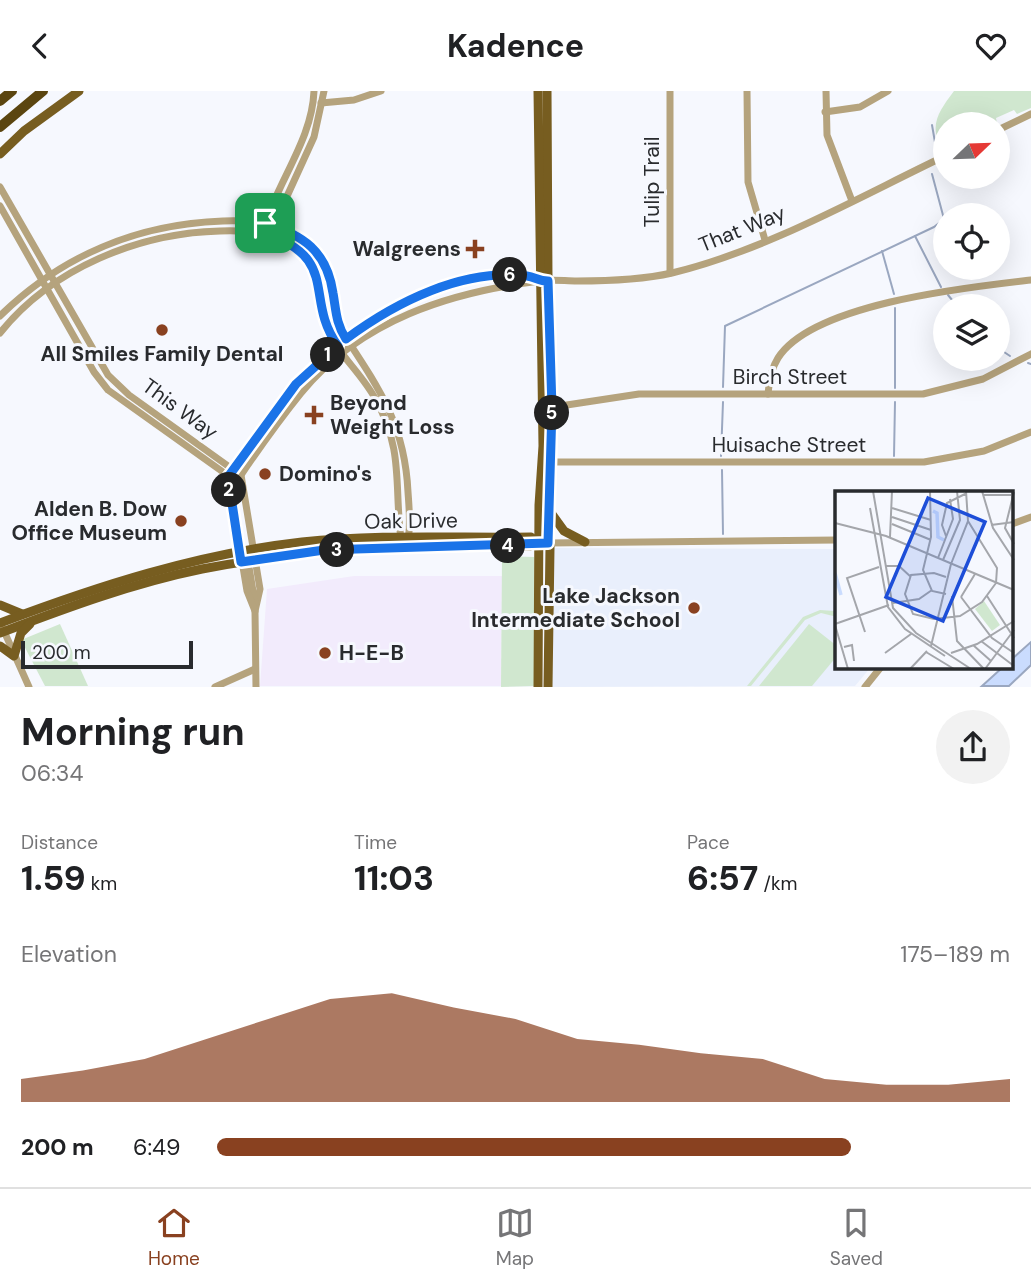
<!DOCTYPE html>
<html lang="en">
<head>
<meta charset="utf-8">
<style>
  body { margin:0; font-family:"DM Sans",sans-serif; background:#f2f2f2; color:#202124; height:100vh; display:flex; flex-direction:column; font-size:26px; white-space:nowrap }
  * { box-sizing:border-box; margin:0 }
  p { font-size:23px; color:#757577 }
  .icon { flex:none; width:38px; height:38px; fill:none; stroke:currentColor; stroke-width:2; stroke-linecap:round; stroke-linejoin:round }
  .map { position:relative; height:596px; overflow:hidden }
  .details { display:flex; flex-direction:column; background:#fff; flex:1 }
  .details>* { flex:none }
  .needle { width:46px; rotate:67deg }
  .buttons { position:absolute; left:933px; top:21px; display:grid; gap:14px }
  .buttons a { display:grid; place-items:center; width:77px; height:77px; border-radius:50%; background:#fff; box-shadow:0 7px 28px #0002; font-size:35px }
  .scale { position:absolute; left:21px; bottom:18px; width:172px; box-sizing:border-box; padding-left:7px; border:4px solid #292b2e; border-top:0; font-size:19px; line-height:24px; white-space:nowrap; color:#292b2e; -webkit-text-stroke:5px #f6f8fe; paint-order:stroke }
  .pin { position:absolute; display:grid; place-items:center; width:60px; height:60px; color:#fff; margin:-30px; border-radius:14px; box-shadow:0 4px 10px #0006 }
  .km { position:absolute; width:35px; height:35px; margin:-18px; border-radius:50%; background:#222; color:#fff; font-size:19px; line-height:35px; text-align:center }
  .round { display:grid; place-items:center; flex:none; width:74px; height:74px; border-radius:37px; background:#f2f2f2 }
  .overview { display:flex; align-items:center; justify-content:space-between; height:119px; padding:0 21px }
  h1 { font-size:38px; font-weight:700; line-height:52px }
  .stats { display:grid; grid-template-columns:repeat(3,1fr); gap:10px; height:119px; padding:7px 21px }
  .stats div { display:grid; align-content:center }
  .stats b { font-size:35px; font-weight:700 }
  .stats small { font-size:19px; font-weight:400 }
  .stats p { font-size:19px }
  .chart { height:196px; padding:14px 21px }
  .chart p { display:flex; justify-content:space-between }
  .chart svg { width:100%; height:126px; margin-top:7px; fill:#894120; opacity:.7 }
  ul { padding:0 21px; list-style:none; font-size:23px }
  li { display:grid; grid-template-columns:112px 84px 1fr; align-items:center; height:52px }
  li i { height:18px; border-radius:9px; background:#894120 }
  header { display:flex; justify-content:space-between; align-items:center; height:91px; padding:0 21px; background:#fff; font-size:32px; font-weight:700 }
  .menu { display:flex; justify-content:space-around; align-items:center; height:98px; border-top:2px solid #e0e0e0; background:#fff; font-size:19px; color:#757577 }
  .menu a { display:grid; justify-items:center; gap:4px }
  .menu .on { color:#894120 }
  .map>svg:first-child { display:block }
  .commercial { fill:#f2ebfc }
  .built { fill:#e9effc }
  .green { fill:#d0e7cf }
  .water { fill:#cadcfe; stroke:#9aa7c0; stroke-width:2 }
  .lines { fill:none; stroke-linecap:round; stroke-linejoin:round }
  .stream { stroke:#9aa7c0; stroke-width:2 }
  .minor { stroke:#b5a37d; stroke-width:7 }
  .major { stroke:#775d20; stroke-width:9 }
  .highway { stroke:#5b4510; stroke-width:10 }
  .route-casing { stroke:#fff; stroke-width:14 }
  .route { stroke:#1a73e8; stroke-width:9 }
  .poi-dot { fill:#894120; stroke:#f6f8fe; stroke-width:2.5 }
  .labels { text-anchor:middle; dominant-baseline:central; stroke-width:6; stroke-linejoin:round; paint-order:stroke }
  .street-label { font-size:21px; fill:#292b2e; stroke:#f6f8fe }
  .poi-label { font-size:21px; font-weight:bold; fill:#292b2e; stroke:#f6f8fe; text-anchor:end }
  .inset-river { fill:none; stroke:#cadcfe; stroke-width:3.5 }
  .inset-road { fill:none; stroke:#a4a6ab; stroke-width:2 }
  .view { fill:#1d4ed8; fill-opacity:0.15; stroke:#1d4ed8; stroke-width:3.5 }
  .inset-edge { fill:none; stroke:#292b2e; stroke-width:3.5 }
</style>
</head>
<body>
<header><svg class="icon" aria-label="back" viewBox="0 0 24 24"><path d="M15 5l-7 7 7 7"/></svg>Kadence<svg class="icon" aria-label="heart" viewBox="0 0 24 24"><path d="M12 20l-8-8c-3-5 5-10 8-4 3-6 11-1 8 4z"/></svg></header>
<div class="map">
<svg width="1031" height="596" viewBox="0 0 1031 596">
  <rect width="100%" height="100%" fill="#f6f8fe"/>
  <path class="commercial" d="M354,485H502L501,595H260L267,498Z"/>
  <path class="built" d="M552,457L837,458V576H871L855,595L552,596Z"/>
  <g class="green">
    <path d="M954,0H1031V17L1017,23L1014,19L996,27L997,33L991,31L945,33L943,58C927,35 940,19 954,0Z"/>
    <path d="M502,465L534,466V595L501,596Z"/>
    <path d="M820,519L834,520L837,526L821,522L805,529L751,595H747L803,526Z"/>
    <path d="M60,533L88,595H45L21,549Z"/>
    <path d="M809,533L837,555V565L812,595H759Z"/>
  </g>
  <path class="water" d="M1031,551V574L1009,595H982L1003,576H1012V568Z"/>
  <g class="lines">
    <g class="stream">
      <path d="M932,34L936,57"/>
      <path d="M915,145L941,196"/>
      <path d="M882,160L894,203"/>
      <path d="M948,204L957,215"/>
      <path d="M998,257L1010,265"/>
      <path d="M1028,272L1031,273"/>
      <path d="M723,296L725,235L934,136L944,128L932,83"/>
      <path d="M895,297V217"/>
      <path d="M721,365L723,311"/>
      <path d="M894,365L895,311"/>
      <path d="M722,379L723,443"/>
    </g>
    <g class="minor">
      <path d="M670,0V182"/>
      <path d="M747,0L748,91L765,149"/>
      <path d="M826,0L827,44L852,110"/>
      <path d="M321,12L354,9L381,0"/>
      <path d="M825,21L860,16L888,0"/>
      <path d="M998,39L1031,23"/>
      <path d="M0,96L108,284L129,304L235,380"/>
      <path d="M0,115L94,281L108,299L230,386"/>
      <path d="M273,136L314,46L324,0"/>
      <path d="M263,142C275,93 312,51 314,0"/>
      <path d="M0,225C61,165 137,133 223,130C251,129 286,131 308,152C341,184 325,216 346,247C381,300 405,336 408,401C409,416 411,434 408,448"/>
      <path d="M0,242C52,177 139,142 220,140C250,139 283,141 304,164C325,187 316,213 327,239C338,263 363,284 376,309C404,360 394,395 401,448"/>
      <path d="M768,303C769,290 771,278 778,267C813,212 970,196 1031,189"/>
      <path d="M547,317L639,303H923L983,288L1031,263"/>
      <path d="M546,371H924L984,360L1031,341"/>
      <path d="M241,384C260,356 280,328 301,302C361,229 450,201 540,190C551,188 565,190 577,190C608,190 641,189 672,182C767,159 857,107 945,65"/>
      <path d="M241,384L260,498L255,520L256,596"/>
      <path d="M1012,433L1031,426"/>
      <path d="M547,452L837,449"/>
      <path d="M239,462L248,470L255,512"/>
      <path d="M255,520L247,500L228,386C250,356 270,324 294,295C341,241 415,194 486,187C503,185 524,180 538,190"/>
      <path d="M3,538L29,596"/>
      <path d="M215,596L255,578"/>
      <path d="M865,596L881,576"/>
    </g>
    <g class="major">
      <path d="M547,0L548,190L552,317L548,596"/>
      <path d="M0,63L24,40L79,0"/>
      <path d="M551,422L564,440L585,451"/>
      <path d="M0,514L22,523"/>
      <path d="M0,532C98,495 197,463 302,451C378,443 455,447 531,446L539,452"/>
      <path d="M0,542C66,517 133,492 202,478C311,457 420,453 530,455L539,452"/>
      <path d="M0,555L14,565L21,542L30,533"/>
      <path d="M538,596L539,414L543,355L538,0"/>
    </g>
    <g class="highway">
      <path d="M0,10L12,0"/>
      <path d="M0,36L43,0"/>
    </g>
  </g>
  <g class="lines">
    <g class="route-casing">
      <path id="route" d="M265,132C303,144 327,160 333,202C336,219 336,233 346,248C396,211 463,177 527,185C535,186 539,190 548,190L552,317L548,452L324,459L241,471L228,386L296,293L338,255C303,207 342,167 263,142Z"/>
    </g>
    <use href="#route" class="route"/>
  </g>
  <g class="poi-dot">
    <path d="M471.5 147.5h7v7h7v7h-7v7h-7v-7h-7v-7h7z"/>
    <circle cx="162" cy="239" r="7"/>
    <path d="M310.5 313.5h7v7h7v7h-7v7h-7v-7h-7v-7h7z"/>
    <circle cx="265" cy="383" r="7"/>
    <circle cx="181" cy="430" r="7"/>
    <circle cx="694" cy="517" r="7"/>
    <circle cx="325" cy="562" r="7"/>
  </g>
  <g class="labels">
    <g class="street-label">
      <text transform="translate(652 91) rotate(-90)">Tulip Trail</text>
      <text transform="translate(742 138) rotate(-22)">That Way</text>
      <text x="790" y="286">Birch Street</text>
      <text transform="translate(180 318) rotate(36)">This Way</text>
      <text x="789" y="354">Huisache Street</text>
      <text transform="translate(411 430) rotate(-1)">Oak Drive</text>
    </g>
    <g class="poi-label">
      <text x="461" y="158">Walgreens</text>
      <text x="162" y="263" text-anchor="middle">All Smiles Family Dental</text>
      <text x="330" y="312" text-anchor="start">Beyond<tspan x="330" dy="24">Weight Loss</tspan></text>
      <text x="279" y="383" text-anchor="start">Domino's</text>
      <text x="167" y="418">Alden B. Dow<tspan x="167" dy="24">Office Museum</tspan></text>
      <text x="680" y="505">Lake Jackson<tspan x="680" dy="24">Intermediate School</tspan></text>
      <text x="339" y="562" text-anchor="start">H-E-B</text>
    </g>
  </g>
  <g transform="translate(835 400)">
    <rect width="178" height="178" fill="#f6f8fe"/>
    <path d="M149,110L165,134L157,140L140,118Z" fill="#d0e7cf"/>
    <path class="inset-river" d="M98,20L102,22L103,46L109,49M0,82L6,104"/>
    <path class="inset-road" d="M38,0L58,117L81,142L136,178M95,0L96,46L88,79L97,100L111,103M147,0L158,37L179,69M179,1L170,37L179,53M148,4H176M35,17L53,116L70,138L110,165M57,17L96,29M57,26L96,39M0,32L51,45L179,99M57,33L96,49M156,34L179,31M111,45L107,34L112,12L132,2M55,46L57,0M103,67L118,28L115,8M108,69L125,29L122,0M116,73L133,30L131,0M51,75H64L76,86M111,86L99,82L76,84L70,103L78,123L99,128L125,125L147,111L161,92L162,77L133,30M117,105L122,150L149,178M152,105L179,147M126,106L157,147L179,162M126,106L140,83M58,112L84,108L97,99M0,133L54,114M0,134L13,178M30,141L12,87L44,76M146,150L179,175M138,154L156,170M96,155L116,73M9,156L17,154L19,170M91,161L119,178M50,162L76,143M116,162L142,153L179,130M75,178L92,160M150,178L179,139"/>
    <path class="view" d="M93,7L150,31L108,130L51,106Z"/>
    <rect width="178" height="178" class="inset-edge"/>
  </g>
</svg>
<div class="buttons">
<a><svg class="needle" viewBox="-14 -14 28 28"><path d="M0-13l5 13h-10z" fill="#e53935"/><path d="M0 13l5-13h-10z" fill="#757577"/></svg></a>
<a><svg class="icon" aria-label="locate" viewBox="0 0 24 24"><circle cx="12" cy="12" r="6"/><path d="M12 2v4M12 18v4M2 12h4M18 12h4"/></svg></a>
<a><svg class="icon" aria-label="layers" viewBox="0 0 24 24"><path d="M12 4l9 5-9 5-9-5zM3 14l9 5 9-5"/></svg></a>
</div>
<div class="scale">200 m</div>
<div class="pin" style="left:265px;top:132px;background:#1e9e55"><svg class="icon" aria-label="arrive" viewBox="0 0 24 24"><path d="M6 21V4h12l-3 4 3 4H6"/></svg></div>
<b class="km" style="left:328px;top:264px">1</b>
<b class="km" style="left:229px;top:399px">2</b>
<b class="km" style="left:337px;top:459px">3</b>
<b class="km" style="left:508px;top:455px">4</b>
<b class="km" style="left:552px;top:322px">5</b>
<b class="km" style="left:510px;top:184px">6</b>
</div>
<section class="details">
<div class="overview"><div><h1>Morning run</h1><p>06:34</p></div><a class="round"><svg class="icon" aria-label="share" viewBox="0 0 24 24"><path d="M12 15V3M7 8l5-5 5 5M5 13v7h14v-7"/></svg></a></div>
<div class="stats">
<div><p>Distance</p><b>1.59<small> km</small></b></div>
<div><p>Time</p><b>11:03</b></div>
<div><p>Pace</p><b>6:57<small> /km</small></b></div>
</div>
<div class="chart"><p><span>Elevation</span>175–189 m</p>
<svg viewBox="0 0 160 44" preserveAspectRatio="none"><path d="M0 44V36L10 33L20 29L30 22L40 15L50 8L60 6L70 11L80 15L90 22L100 24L110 27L120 29L130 36L140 38L150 38L160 36V44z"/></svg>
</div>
<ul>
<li><b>200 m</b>6:49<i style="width:80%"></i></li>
</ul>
</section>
<nav class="menu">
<a class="on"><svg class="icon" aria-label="home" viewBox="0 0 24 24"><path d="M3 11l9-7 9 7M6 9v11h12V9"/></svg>Home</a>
<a><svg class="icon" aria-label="map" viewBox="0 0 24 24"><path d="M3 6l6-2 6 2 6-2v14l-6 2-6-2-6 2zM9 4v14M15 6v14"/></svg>Map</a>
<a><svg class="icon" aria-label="saved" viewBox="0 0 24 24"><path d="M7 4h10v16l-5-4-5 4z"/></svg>Saved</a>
</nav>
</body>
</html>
